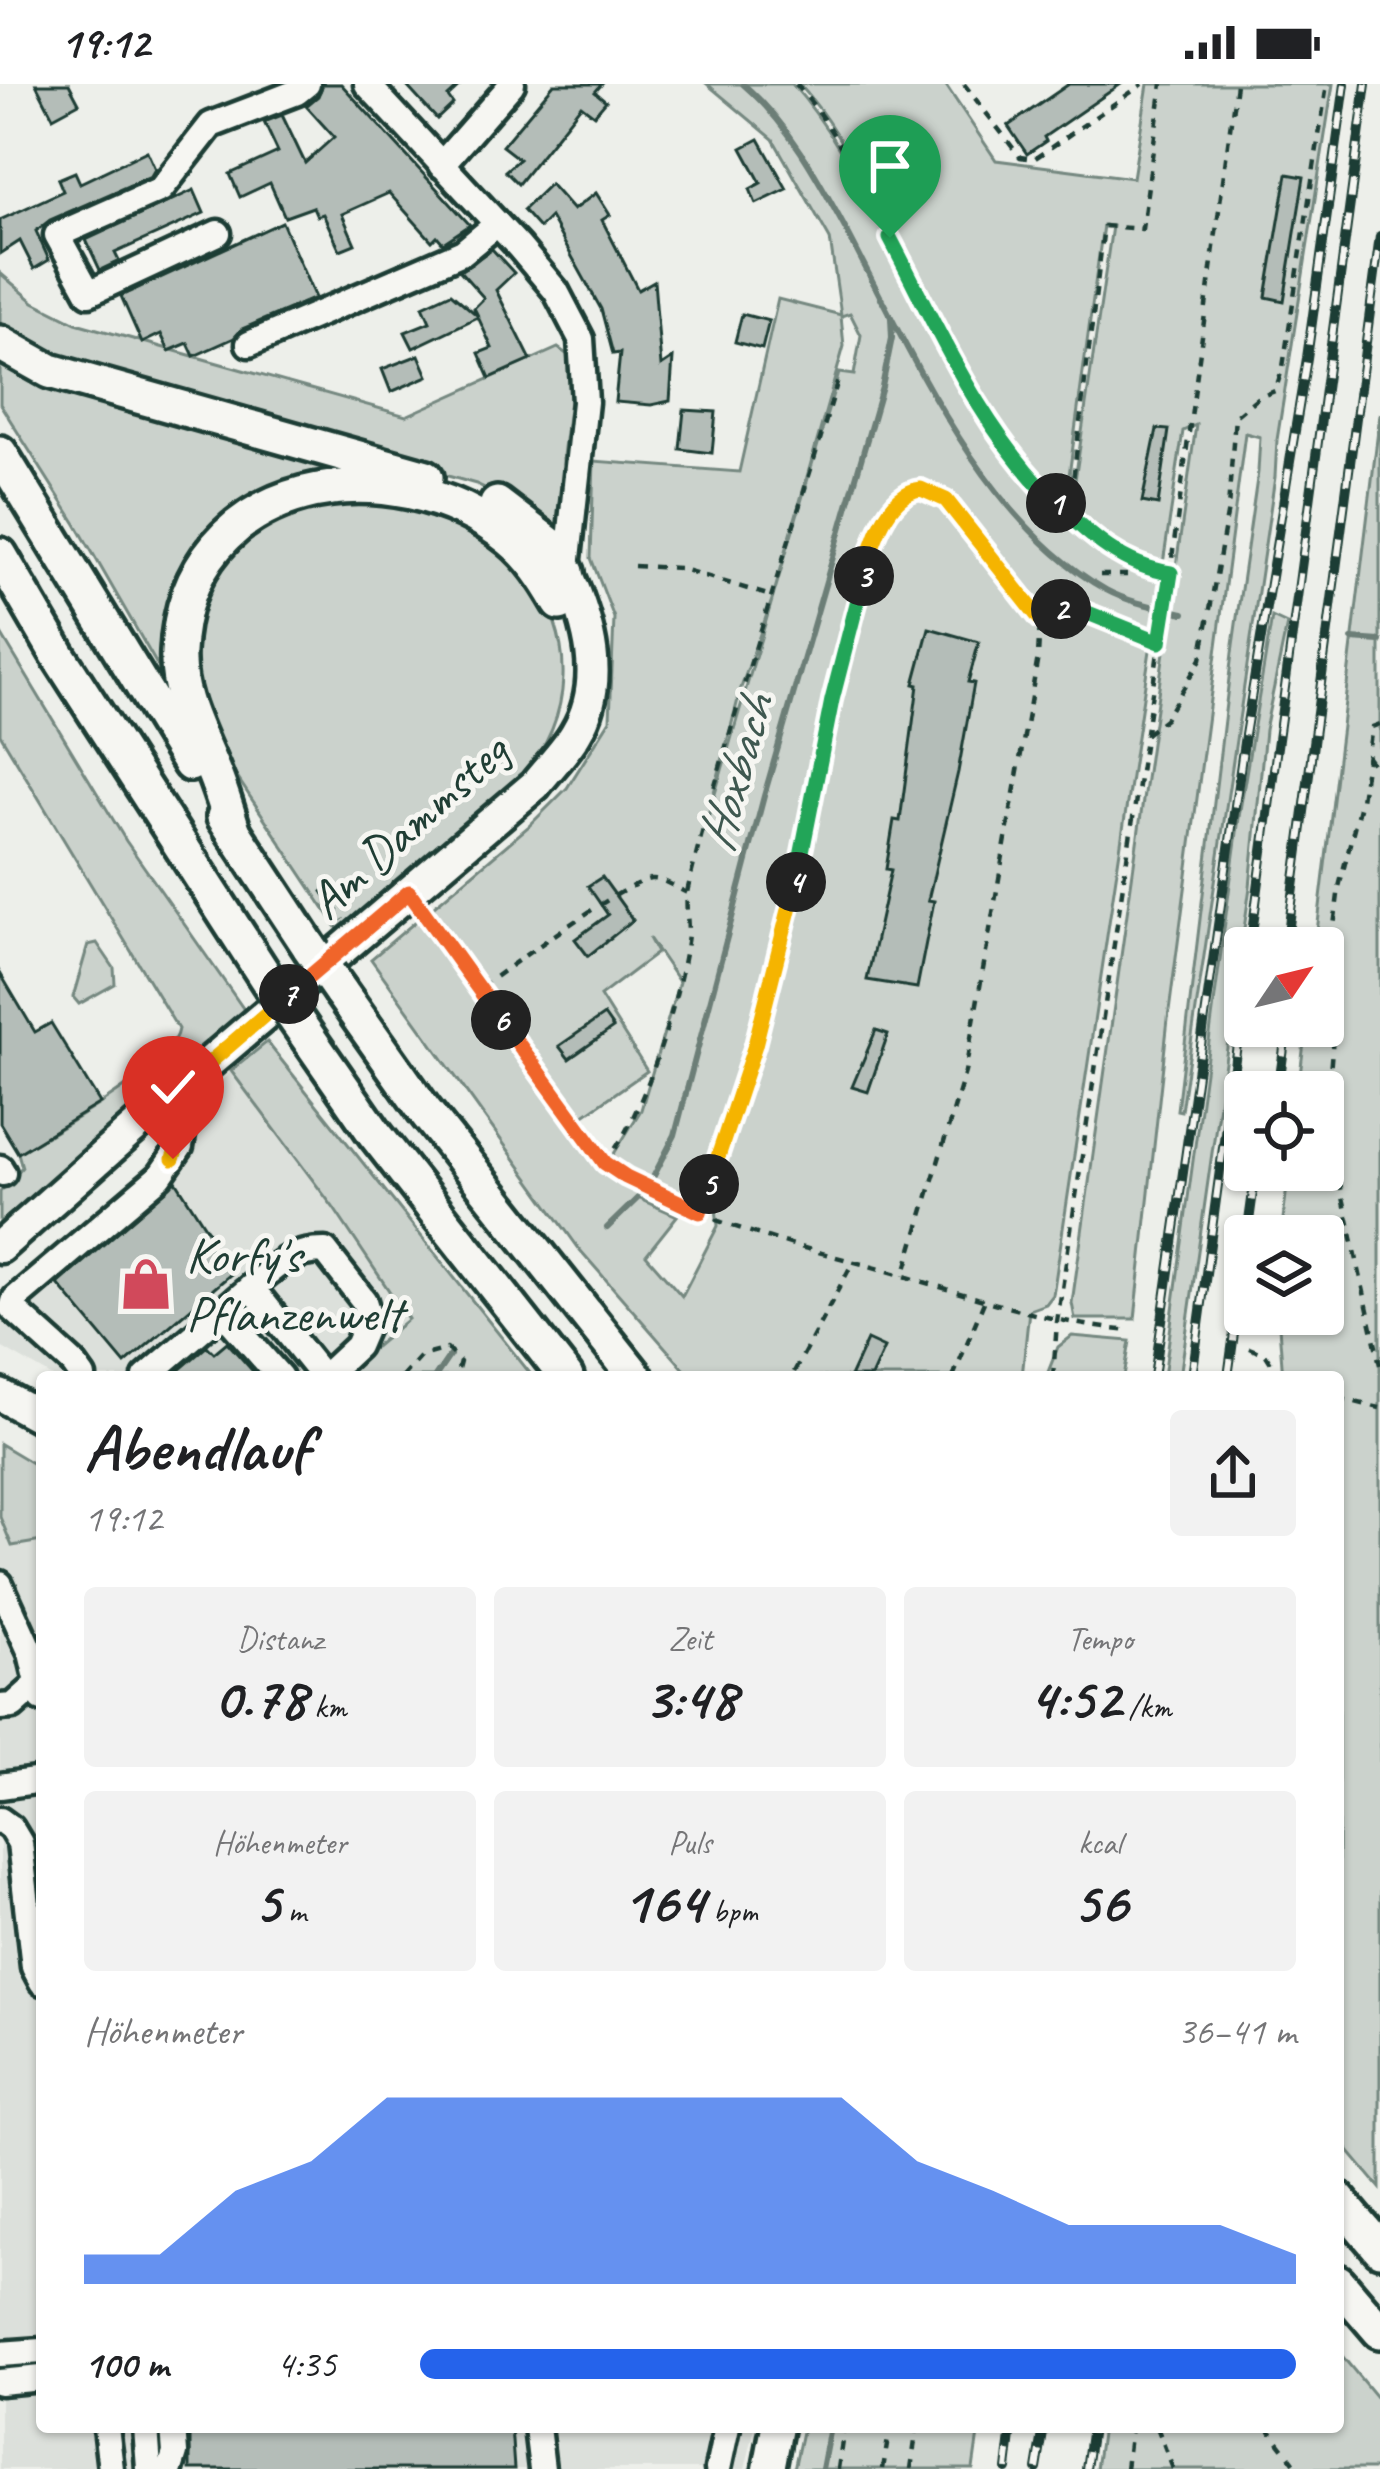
<!DOCTYPE html>
<html lang="de">
<head>
<meta charset="utf-8">
<style>
  body { margin:0; font-family:Caveat,sans-serif; background:#f2f2f2; color:#202124; height:100vh; display:flex; flex-direction:column; font-size:45px; white-space:nowrap }
  * { box-sizing:border-box; margin:0 }
  p { font-size:39px; color:#757577 }
  .icon { flex:none; width:66px; height:66px; fill:none; stroke:currentColor; stroke-width:2; stroke-linecap:round; stroke-linejoin:round }
  .map { position:relative; flex:1; overflow:hidden }
  .details { position:absolute; left:36px; top:1287px; width:1308px; height:1062px; display:flex; flex-direction:column; background:#fff; border-radius:12px; box-shadow:0 3px 9px #0004 }
  .details>* { flex:none }
  .needle { width:78px; rotate:55deg }
  .controls { position:absolute; left:1224px; top:843px; display:grid; gap:24px }
  .controls a { display:grid; place-items:center; width:120px; height:120px; border-radius:12px; background:#fff; box-shadow:0 3px 9px #0004; font-size:60px }
  .pin { position:absolute; display:grid; place-items:center; width:102px; height:102px; color:#fff; margin:-123px -51px; border-radius:50% 50% 50% 0; rotate:-45deg; box-shadow:0 0 12px #0007 }
  .pin .icon { rotate:45deg }
  .km { position:absolute; width:60px; height:60px; margin:-30px; border-radius:50%; background:#222; color:#fff; font-size:33px; line-height:60px; text-align:center }
  .round { display:grid; place-items:center; flex:none; width:126px; height:126px; border-radius:12px; background:#f2f2f2 }
  .overview { display:flex; align-items:center; justify-content:space-between; height:204px; padding:0 48px }
  h1 { font-size:66px; font-weight:600; line-height:90px }
  .figures { display:grid; grid-template-columns:repeat(3,1fr); gap:18px; height:204px; padding:12px 48px }
  .figures div { display:grid; align-content:center; border-radius:12px; background:#f2f2f2; text-align:center }
  .figures b { font-size:60px; font-weight:600 }
  .figures small { font-size:33px; font-weight:400 }
  .figures p { font-size:33px }
  .chart { height:336px; padding:24px 48px }
  .chart p { display:flex; justify-content:space-between }
  .chart svg { width:100%; height:216px; margin-top:12px; fill:#2563eb; opacity:.7 }
  ul { padding:0 48px; list-style:none; font-size:39px }
  li { display:grid; grid-template-columns:192px 144px 1fr; align-items:center; height:90px }
  li i { height:30px; border-radius:15px; background:#2563eb }
  .status { display:flex; justify-content:space-between; align-items:center; height:84px; padding:0 60px; background:#fff; direction:ltr }
  .status svg { height:33px; fill:currentColor }
  .map>svg:first-child { display:block }
  .built { fill:#dce0db }
  .green { fill:#cbd2cc; stroke:#758880; stroke-width:3; fill-rule:evenodd }
  .lines { fill:none; stroke-linecap:round; stroke-linejoin:round }
  .stream { stroke:#6c7e77; stroke-width:6 }
  .building { fill:#b4bdb8; stroke:#1f3d34; stroke-width:3 }
  .minor-casing { stroke:#1f3d34; stroke-width:33 }
  .major-casing { stroke:#1f3d34; stroke-width:39 }
  .highway-casing { stroke:#1f3d34; stroke-width:42 }
  .path { stroke:#1f3d34; stroke-width:4.5; stroke-dasharray:9 9; stroke-linecap:butt }
  .minor { stroke:#f6f6f2; stroke-width:24 }
  .major { stroke:#f6f6f2; stroke-width:30 }
  .highway { stroke:#f6f6f2; stroke-width:33 }
  .rail-casing { stroke:#1f3d34; stroke-width:10 }
  .rail { stroke:#f6f6f2; stroke-width:6; stroke-dasharray:18; stroke-linecap:butt }
  .highway-bridge-casing { stroke:#1f3d34; stroke-width:42; stroke-linecap:butt }
  .highway-bridge { stroke:#f6f6f2; stroke-width:33 }
  .split-1-casing { stroke:#fff; stroke-width:24 }
  .split-2-casing { stroke:#fff; stroke-width:24 }
  .split-3-casing { stroke:#fff; stroke-width:24 }
  .split-4-casing { stroke:#fff; stroke-width:24 }
  .split-5-casing { stroke:#fff; stroke-width:24 }
  .split-6-casing { stroke:#fff; stroke-width:24 }
  .split-7-casing { stroke:#fff; stroke-width:24 }
  .split-8-casing { stroke:#fff; stroke-width:24 }
  .split-1 { stroke:#22a559; stroke-width:15 }
  .split-2 { stroke:#22a559; stroke-width:15 }
  .split-3 { stroke:#f5b400; stroke-width:15 }
  .split-4 { stroke:#22a559; stroke-width:15 }
  .split-5 { stroke:#f5b400; stroke-width:15 }
  .split-6 { stroke:#f0652b; stroke-width:15 }
  .split-7 { stroke:#f0652b; stroke-width:15 }
  .split-8 { stroke:#f5b400; stroke-width:15 }
  .labels { text-anchor:middle; dominant-baseline:central; stroke-width:10; stroke-linejoin:round; paint-order:stroke }
  .street-label { font-size:51px; fill:#1f3d34; stroke:#f6f6f2 }
  .poi-label { font-size:51px; fill:#1f3d34; stroke:#f6f6f2; text-anchor:start }
  .water-label { font-size:54px; font-style:italic; fill:#3f5850; stroke:#f6f6f2 }
</style>
</head>
<body>
<div class="status"><b>19:12</b><svg viewBox="0 0 49 12"><path d="M0 12V9h3v3zM5 12V6h3v6zM10 12V3h3v9zM15 12V0h3v12zM26 1h20v11H26zM47 4h2v5h-2z"/></svg></div>
<div class="map">
<svg width="1380" height="2385" viewBox="0 0 1380 2385">
  <rect width="100%" height="100%" fill="#edefea"/>
  <filter id="ink" filterUnits="userSpaceOnUse"><feTurbulence type="fractalNoise" baseFrequency=".00833" numOctaves="2"/><feDisplacementMap in="SourceGraphic" scale="24" xChannelSelector="R" yChannelSelector="G"/><feConvolveMatrix kernelMatrix="1 2 1 2 8 2 1 2 1" color-interpolation-filters="sRGB"/></filter>
  <g filter="url(#ink)">
    <g class="built">
      <path d="M231,987L333,1123L408,1235L339,1293H53L1,1263L2,1215L137,1102L174,1048Z"/>
      <path d="M0,1362L42,1387V2343H755L745,2385H0Z"/>
    </g>
    <g class="green">
      <path d="M707,0H792C828,40 852,86 876,133C929,233 975,343 1057,424L1062,421C979,348 924,214 873,116C851,75 830,34 799,0H945L996,76L1133,94L1148,0H1333L1277,356L1275,393L1181,1027L1177,1026L1233,561L1258,388L1260,353L1245,349L1168,935L1135,1235H1075L1072,1219L1196,341L1183,347L1053,1211L1046,1220L1029,1226L1022,1293H691L580,1166L371,875L528,743L567,704L610,636L614,534L591,474L594,377L739,388L778,215L841,231L830,155L773,55ZM1103,141L1112,142L1072,417L1065,421ZM850,229L861,251L854,291L839,289L704,747L741,604L773,513L844,262L841,232ZM871,470L835,617L796,806L757,960L713,1097L718,1142L682,1212L646,1171L677,1132L644,1117L615,1077L696,1119L704,1101L750,960L791,803L837,591ZM649,854L679,898L641,1026L612,1073L580,1034L647,987L600,912L657,869Z"/>
      <path d="M0,189L34,218L76,239L406,332L558,264L575,276L563,372L564,456L508,415L476,400L67,284L0,248Z"/>
      <path d="M0,267L446,414L247,424L164,593L76,440L0,320Z"/>
      <path d="M1380,330V2104L1338,2054V1293H1283L1278,1230H1323V1152H1281L1289,1086H1323V1008H1298L1306,942H1323V864H1315Z"/>
      <path d="M361,413C409,422 467,433 507,463C516,470 523,483 529,492C577,555 574,633 522,693C508,709 490,722 474,736C430,774 384,809 338,845L225,675L202,633L189,587L206,501L229,467L286,426Z"/>
      <path d="M1272,533L1287,540L1265,646L1250,803L1180,1293H1164L1240,726Z"/>
      <path d="M0,548L126,757L247,930L0,1139V1108L22,1083L18,1069C54,1047 173,984 178,945L0,650Z"/>
      <path d="M97,859L114,884L115,900L79,920L73,913L88,861Z"/>
      <path d="M267,958L533,1293H339L408,1235L333,1123L231,987Z"/>
      <path d="M1072,1252L1130,1257L1124,1293H1046L1058,1263Z"/>
      <path d="M0,1360L42,1385V1457L12,1462L0,1433Z"/>
      <path d="M1338,2267L1380,2318V2385H1096L1102,2343H1338Z"/>
      <path d="M803,2343H979L973,2385H794Z"/>
    </g>
    <g class="lines">
      <g class="stream">
        <path d="M743,0C790,41 818,94 847,148C910,267 983,437 1106,506C1130,519 1157,523 1184,529"/>
        <path d="M1352,555L1380,557"/>
        <path d="M607,1144L647,1105L675,1051L764,712L882,303L892,254L891,234"/>
        <path d="M435,1293L450,1271"/>
        <path d="M822,2385L830,2343"/>
      </g>
    </g>
    <g class="building">
      <path d="M36,0H69L79,19L53,33Z"/>
      <path d="M323,0H341L470,141L443,159L437,152L432,157L389,109L342,130L355,160L340,166L323,130L317,132L313,123L285,133L270,99L240,113L230,90L278,68L264,38L282,31L305,79L334,53L306,22L318,12Z"/>
      <path d="M405,0H462L448,13L453,20L437,35Z"/>
      <path d="M554,0H602L595,8L606,17L594,31L581,21L518,100L505,87L519,75L502,62Z"/>
      <path d="M1069,0H1121L1044,53L1046,57L1027,70L1008,42Z"/>
      <path d="M759,55L787,105L756,120L750,105L761,99L742,64Z"/>
      <path d="M147,67L155,85L151,92L50,136L36,147L49,176L34,185L20,157L0,170V136L63,107L58,95L75,88L80,99Z"/>
      <path d="M1287,90L1304,93L1284,217L1266,213Z"/>
      <path d="M550,100L573,126L596,109L610,131L602,136L638,206L654,197L661,282L673,274L670,317L651,321L615,318L620,269L613,270L601,225L550,133L539,144L523,126Z"/>
      <path d="M194,106L204,129L115,169L119,177L100,186L86,156Z"/>
      <path d="M282,138L315,214L242,245L234,254L194,272L188,259L169,267L161,250L142,259L121,212Z"/>
      <path d="M492,165L514,189L496,206L531,276L490,294L479,269L492,264L478,233L413,264L405,248L430,238L423,222L451,209L478,232L474,224L484,214L460,187Z"/>
      <path d="M742,230L769,237L762,265L735,258Z"/>
      <path d="M419,271L428,292L391,308L382,285Z"/>
      <path d="M684,326L716,328L712,369L680,365Z"/>
      <path d="M1157,345L1169,346L1158,421L1142,418Z"/>
      <path d="M929,544L979,558L968,598L974,599L958,688L928,816L934,817L917,904L867,896L891,786L886,785L894,736L900,737L918,601L914,600Z"/>
      <path d="M602,793L633,836L588,872L575,855L608,831L588,802Z"/>
      <path d="M0,889L35,948L51,939L100,1019L18,1069L0,1039Z"/>
      <path d="M604,931L613,944L569,975L559,962Z"/>
      <path d="M876,946L888,950L868,1008L852,1003Z"/>
      <path d="M176,1097L211,1152L204,1158L231,1190L125,1280L58,1200Z"/>
      <path d="M867,1256L884,1264L871,1293H850Z"/>
      <path d="M227,1258L258,1293H171L207,1262L214,1269Z"/>
      <path d="M190,2343H511L514,2385H190Z"/>
    </g>
    <g class="lines">
      <g class="minor-casing">
        <g id="minor">
          <path d="M367,0L519,163L556,207L581,255L585,318L566,493"/>
          <path d="M441,81L512,0"/>
          <path d="M218,149L89,209L57,151L161,105L211,41L297,8L307,0"/>
          <path d="M249,260L463,168L497,140"/>
          <path d="M0,1084L3,1089"/>
          <path d="M251,1203C277,1181 289,1167 325,1167L364,1217L369,1234L357,1262L325,1292"/>
          <path d="M222,1227L280,1293"/>
          <path d="M83,1293L73,1279L12,1224L15,1215L160,1092L180,1063L182,1051L158,1023"/>
          <path d="M146,1293L251,1203L323,1293"/>
          <path d="M0,1500L31,1569L42,1615"/>
          <path d="M0,1623L13,1622L40,1598"/>
          <path d="M0,1702L42,1696"/>
          <path d="M0,1736L11,1744L20,1759L34,1883L42,1898"/>
          <path d="M0,2270L42,2267"/>
          <path d="M0,2298L42,2294"/>
          <path d="M106,2343L111,2385"/>
          <path d="M146,2343L149,2385"/>
          <path d="M537,2343L542,2385"/>
          <path d="M170,2385L175,2369L173,2343"/>
          <path d="M718,2385L727,2343"/>
        </g>
      </g>
      <g class="major-casing">
        <g id="major">
          <path d="M0,1163L178,1005L535,701C549,683 565,668 576,649C607,598 589,539 567,488"/>
          <path d="M0,1311L42,1334"/>
          <path d="M769,2385L777,2343"/>
        </g>
      </g>
      <g class="highway-casing">
        <g id="highway">
          <path d="M0,259L50,287L426,393"/>
          <path d="M0,369L190,680"/>
          <path d="M497,420L552,462L567,488"/>
          <path d="M0,471L60,574L270,900"/>
          <path d="M224,733L310,864"/>
          <path d="M234,749C227,726 220,702 210,680C195,644 176,608 178,568C185,391 393,360 510,455C532,473 546,495 560,519"/>
          <path d="M340,907L424,1026L636,1293"/>
          <path d="M296,936L375,1050L566,1293"/>
          <path d="M1338,2115L1380,2165"/>
          <path d="M1338,2198L1380,2247"/>
        </g>
      </g>
      <g class="path">
        <path d="M796,0C833,42 857,91 882,139C935,241 984,350 1068,431C1097,458 1127,483 1168,489"/>
        <path d="M964,0L1020,73L1034,75L1143,0"/>
        <path d="M982,325L993,318"/>
        <path d="M1064,427L1071,412L1104,142L1142,145L1162,0"/>
        <path d="M634,482L679,484L774,513"/>
        <path d="M1100,491H1132L1146,486"/>
        <path d="M1040,535L1073,523L1160,558"/>
        <path d="M1380,640L1372,643L1361,716L1339,803L1332,858L1336,917L1330,989V1054L1380,1281"/>
        <path d="M1146,650L1165,635L1201,575L1228,425L1235,332L1257,314L1275,307L1283,283L1327,0"/>
        <path d="M1367,672L1380,690"/>
        <path d="M322,806L343,836"/>
        <path d="M424,830L591,1063C655,1133 811,1164 901,1191C978,1214 1051,1240 1132,1247"/>
        <path d="M481,903C511,882 623,799 651,795C663,794 676,804 687,809"/>
        <path d="M605,1079C645,1030 677,921 687,858C690,841 684,821 688,804C730,632 788,465 838,296"/>
        <path d="M700,1128C736,1021 770,915 795,805C820,695 835,583 868,476C875,453 887,418 910,407C917,403 929,405 936,409C961,421 1023,509 1040,535L1038,573L965,988L904,1192"/>
        <path d="M1249,1264L1266,1271L1280,1293"/>
        <path d="M794,1288L853,1178"/>
        <path d="M402,1293L421,1272L447,1265L460,1278L456,1293"/>
        <path d="M953,1293L984,1218"/>
        <path d="M1053,1293L1057,1238L1170,489L1236,0"/>
        <path d="M1338,1314L1380,1324"/>
        <path d="M1157,2343L1173,2385"/>
        <path d="M1267,2343L1299,2385"/>
        <path d="M838,2385L844,2343"/>
        <path d="M883,2385L890,2343"/>
        <path d="M911,2385L917,2343"/>
        <path d="M1126,2385L1131,2343"/>
      </g>
      <use href="#minor" class="minor"/>
      <use href="#major" class="major"/>
      <use href="#highway" class="highway"/>
      <g class="rail-casing">
        <g id="rail">
          <path d="M1250,864L1366,0"/>
          <path d="M1286,864L1380,152"/>
          <path d="M1278,1008L1287,942"/>
          <path d="M1247,1152L1256,1086"/>
          <path d="M1154,1293L1245,651L1307,274L1345,0"/>
          <path d="M1192,1293L1245,901"/>
          <path d="M1228,1293L1245,1169"/>
          <path d="M1007,2385L1012,2343"/>
          <path d="M1037,2385L1044,2343"/>
          <path d="M1086,2385L1092,2343"/>
        </g>
      </g>
      <use href="#rail" class="rail"/>
      <g class="highway-bridge-casing">
        <g id="highway-bridge">
          <path d="M310,864L340,907"/>
          <path d="M270,900L296,936"/>
        </g>
      </g>
      <use href="#highway-bridge" class="highway-bridge"/>
    </g>
  </g>
  <g class="lines" filter="url(#ink)">
    <g class="split-1-casing">
      <path id="split-1" d="M890,154C938,245 981,347 1056,419"/>
    </g>
    <g class="split-2-casing">
      <path id="split-2" d="M1056,419C1090,452 1123,482 1171,489L1160,558L1073,523L1061,525"/>
    </g>
    <g class="split-3-casing">
      <path id="split-3" d="M864,492C871,463 886,409 921,405L946,416L1040,535L1061,525"/>
    </g>
    <g class="split-4-casing">
      <path id="split-4" d="M796,798L832,616L864,492"/>
    </g>
    <g class="split-5-casing">
      <path id="split-5" d="M709,1100L755,961L796,798"/>
    </g>
    <g class="split-6-casing">
      <path id="split-6" d="M501,936L605,1079L626,1093L700,1128L709,1100"/>
    </g>
    <g class="split-7-casing">
      <path id="split-7" d="M289,910L409,808L501,936"/>
    </g>
    <g class="split-8-casing">
      <path id="split-8" d="M173,1075L182,1051L158,1023L289,910"/>
    </g>
    <use href="#split-1" class="split-1"/>
    <use href="#split-2" class="split-2"/>
    <use href="#split-3" class="split-3"/>
    <use href="#split-4" class="split-4"/>
    <use href="#split-5" class="split-5"/>
    <use href="#split-6" class="split-6"/>
    <use href="#split-7" class="split-7"/>
    <use href="#split-8" class="split-8"/>
  </g>
  <defs>
    <g id="shop-bare" transform="scale(4.14)"><path d="M-5-2.5h2.3a2.7 3.5 0 0 1 5.4 0H5L5.5 6h-11ZM-1.5-2.5h3a1.5 2.3 0 0 0-3 0Z" fill="#d1495b" stroke="#f6f6f2" stroke-width="2.5" paint-order="stroke"/></g>
  </defs>
  <g fill-rule="evenodd">
    <use href="#shop-bare" x="146" y="1200"/>
  </g>
  <g class="labels">
    <g class="street-label">
      <text transform="translate(408 742) rotate(-42)">Am Dammsteg</text>
    </g>
    <g class="poi-label">
      <text x="186" y="1171">Korfy's<tspan x="186" dy="59">Pflanzenwelt</tspan></text>
    </g>
    <g class="water-label">
      <text transform="translate(735 689) rotate(-74)">Hoxbach</text>
    </g>
  </g>
</svg>
<div class="controls">
<a><svg class="needle" viewBox="-14 -14 28 28"><path d="M0-13l5 13h-10z" fill="#e53935"/><path d="M0 13l5-13h-10z" fill="#757577"/></svg></a>
<a><svg class="icon" aria-label="locate" viewBox="0 0 24 24"><circle cx="12" cy="12" r="6"/><path d="M12 2v4M12 18v4M2 12h4M18 12h4"/></svg></a>
<a><svg class="icon" aria-label="layers" viewBox="0 0 24 24"><path d="M12 4l9 5-9 5-9-5zM3 14l9 5 9-5"/></svg></a>
</div>
<div class="pin" style="left:890px;top:154px;background:#1e9e55"><svg class="icon" aria-label="arrive" viewBox="0 0 24 24"><path d="M6 21V4h12l-3 4 3 4H6"/></svg></div>
<div class="pin" style="left:173px;top:1075px;background:#d93025"><svg class="icon" aria-label="check" viewBox="0 0 24 24"><path d="M5 12l5 5 9-10"/></svg></div>
<b class="km" style="left:1056px;top:419px">1</b>
<b class="km" style="left:1061px;top:525px">2</b>
<b class="km" style="left:864px;top:492px">3</b>
<b class="km" style="left:796px;top:798px">4</b>
<b class="km" style="left:709px;top:1100px">5</b>
<b class="km" style="left:501px;top:936px">6</b>
<b class="km" style="left:289px;top:910px">7</b>
<section class="details">
<div class="overview"><div><h1>Abendlauf</h1><p>19:12</p></div><a class="round"><svg class="icon" aria-label="share" viewBox="0 0 24 24"><path d="M12 15V3M7 8l5-5 5 5M5 13v7h14v-7"/></svg></a></div>
<div class="figures">
<div><p>Distanz</p><b>0.78<small> km</small></b></div>
<div><p>Zeit</p><b>3:48</b></div>
<div><p>Tempo</p><b>4:52<small> /km</small></b></div>
</div>
<div class="figures">
<div><p>Höhenmeter</p><b>5<small> m</small></b></div>
<div><p>Puls</p><b>164<small> bpm</small></b></div>
<div><p>kcal</p><b>56</b></div>
</div>
<div class="chart"><p><span>Höhenmeter</span>36–41 m</p>
<svg viewBox="0 0 160 44" preserveAspectRatio="none"><path d="M0 44V38L10 38L20 25L30 19L40 6L50 6L60 6L70 6L80 6L90 6L100 6L110 19L120 25L130 32L140 32L150 32L160 38V44z"/></svg>
</div>
<ul>
<li><b>100 m</b>4:35<i style="width:100%"></i></li>
</ul>
</section>
</div>
</body>
</html>
